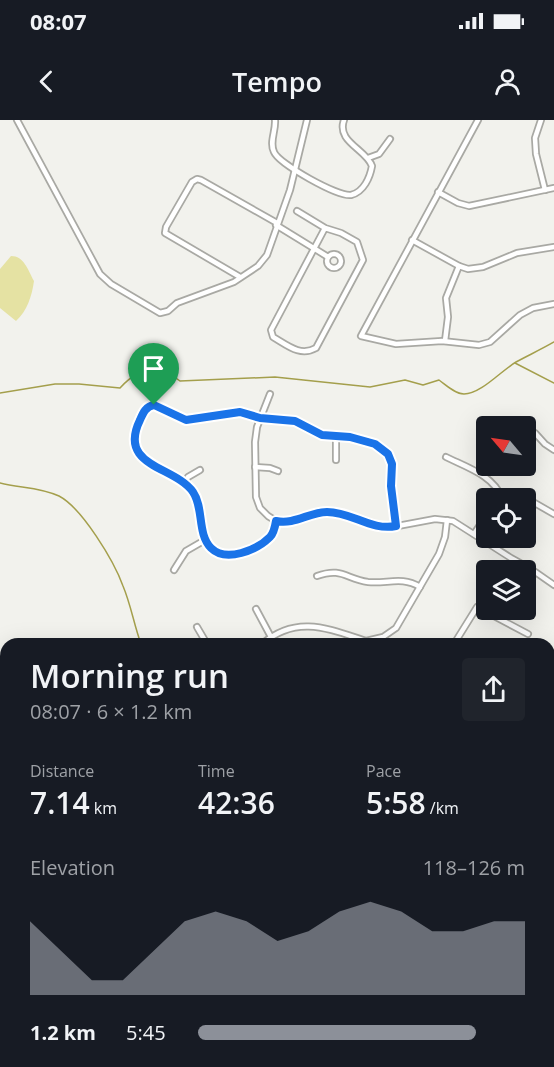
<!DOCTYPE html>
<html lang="en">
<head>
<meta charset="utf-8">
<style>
  body { margin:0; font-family:"Open Sans",sans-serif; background:#20242c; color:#f1f3f6; height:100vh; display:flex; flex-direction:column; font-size:22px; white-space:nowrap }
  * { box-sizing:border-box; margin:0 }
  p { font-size:20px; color:#9ea1a6 }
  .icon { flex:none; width:33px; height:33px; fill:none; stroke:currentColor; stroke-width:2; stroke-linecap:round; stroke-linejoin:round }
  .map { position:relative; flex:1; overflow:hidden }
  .details { position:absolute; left:0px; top:518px; width:555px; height:430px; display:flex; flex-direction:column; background:#171b24; border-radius:18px 18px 0 0; box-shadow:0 6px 24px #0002 }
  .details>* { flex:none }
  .needle { width:39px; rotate:299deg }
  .buttons { position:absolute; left:476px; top:296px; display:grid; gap:12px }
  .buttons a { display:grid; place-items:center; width:60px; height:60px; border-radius:6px; background:#171b24; box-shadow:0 6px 24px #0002; font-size:30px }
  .pin { position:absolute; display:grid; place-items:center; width:51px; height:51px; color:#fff; margin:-62px -26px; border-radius:50% 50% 50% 0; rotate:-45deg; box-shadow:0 0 6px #0007 }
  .pin .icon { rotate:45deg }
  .round { display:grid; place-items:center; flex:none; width:63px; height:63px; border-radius:6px; background:#20242c }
  .headline { display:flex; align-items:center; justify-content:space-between; height:102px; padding:0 30px }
  h1 { font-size:33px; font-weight:600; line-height:45px }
  .stats { display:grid; grid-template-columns:repeat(3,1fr); gap:9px; height:102px; padding:6px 30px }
  .stats div { display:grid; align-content:center }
  .stats b { font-size:30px; font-weight:600 }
  .stats small { font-size:16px; font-weight:400 }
  .stats p { font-size:16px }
  .chart { height:168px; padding:12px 30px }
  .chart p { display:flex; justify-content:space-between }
  .chart svg { width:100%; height:108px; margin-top:6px; fill:#8c9099; opacity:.7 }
  ul { padding:0 30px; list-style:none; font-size:20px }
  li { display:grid; grid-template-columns:96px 72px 1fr; align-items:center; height:45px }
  li i { height:15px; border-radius:8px; background:#8c9099 }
  .status { display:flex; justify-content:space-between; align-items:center; height:42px; padding:0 30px; background:#171b24; direction:ltr }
  .status svg { height:16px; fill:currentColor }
  header { display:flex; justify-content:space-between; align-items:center; height:78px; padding:0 30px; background:#171b24; font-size:27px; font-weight:600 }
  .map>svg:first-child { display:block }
  .green { fill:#e5e2a3 }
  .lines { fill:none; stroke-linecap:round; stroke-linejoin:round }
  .stream { stroke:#a49f4c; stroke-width:1.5 }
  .minor-casing { stroke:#a9a9a4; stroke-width:8 }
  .major-casing { stroke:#a9a9a4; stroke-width:9 }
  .minor { stroke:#fff; stroke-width:4.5 }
  .major { stroke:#fff; stroke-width:6 }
  .route-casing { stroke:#fff; stroke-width:12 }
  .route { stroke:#1a73e8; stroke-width:8 }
</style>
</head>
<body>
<div class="status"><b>08:07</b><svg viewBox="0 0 49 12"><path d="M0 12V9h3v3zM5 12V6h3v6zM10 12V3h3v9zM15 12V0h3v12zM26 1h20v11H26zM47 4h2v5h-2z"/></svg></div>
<header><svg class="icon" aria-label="back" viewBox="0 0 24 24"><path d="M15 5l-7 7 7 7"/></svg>Tempo<svg class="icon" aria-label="person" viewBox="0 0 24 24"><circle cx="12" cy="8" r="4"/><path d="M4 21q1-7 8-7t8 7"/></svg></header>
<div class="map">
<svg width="554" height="947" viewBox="0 0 554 947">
  <rect width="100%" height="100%" fill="#f2f2ed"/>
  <path class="green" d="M11,136C24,136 28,150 34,161C32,176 27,191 16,201L0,188V149Z"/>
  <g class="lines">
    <g class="stream">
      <path d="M515,243L554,263"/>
      <path d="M0,273L55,264H79L120,268C138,248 158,243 180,261L275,257L370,267L405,260L423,265L439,260C446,265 455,274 464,274C481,274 502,250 516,242C529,235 542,229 554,222"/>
      <path d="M0,363C20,368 40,367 59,376C82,388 114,441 123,466C131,485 134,505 141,524"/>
      <path d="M549,918L554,919"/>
    </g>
    <g class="minor-casing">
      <g id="minor">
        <path d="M17,0L100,154L111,164L160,193L168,191L177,183L234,162L258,146L267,135L290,70L307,0"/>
        <path d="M275,0C276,11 269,22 274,32C279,44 338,77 351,75C364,72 370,57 372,46C366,29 336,22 344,0"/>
        <path d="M478,0L361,216L396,224L442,221L479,225L490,222L520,195L533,188L554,184"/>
        <path d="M541,0L535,18L536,34L545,70"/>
        <path d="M368,38L379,34L390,19"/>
        <path d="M438,72L458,83L469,86L554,68"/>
        <path d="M297,91L325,108L341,113L357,122L363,140L316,228C300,237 287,225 273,217L271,210L325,108"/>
        <path d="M276,105L328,137"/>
        <path d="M412,120L459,146L468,149L483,147L517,133L554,127"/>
        <circle cx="334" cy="141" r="7"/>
        <path d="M240,157L165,113L166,107L192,62L197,59L201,60L277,103"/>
        <path d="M445,221L448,197L446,178L459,146"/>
        <path d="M270,274L257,307L255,322L256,377L260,388L268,396L276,401L288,402L327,392L338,393L371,405L387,408L435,399L453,401L511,438L531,449L554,465"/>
        <path d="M535,313L545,324L554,330"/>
        <path d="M336,317V340"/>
        <path d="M446,337C466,347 493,355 502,378"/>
        <path d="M255,347L270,348L278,351"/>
        <path d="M184,364L188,357L200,350"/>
        <path d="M502,378L514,373L526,378L554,394"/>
        <path d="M276,401C275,407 274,413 269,417C257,430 226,443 211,428C197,414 204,388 193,372C172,341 107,348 146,288L154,285L186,300L237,291L260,298L295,301L322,315L350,317L375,324L388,334L392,344L391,366L396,406"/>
        <path d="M474,414L486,396"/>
        <path d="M174,450L186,431L205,420"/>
        <path d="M317,456C342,447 346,459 368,462C387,464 402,456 420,467"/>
        <path d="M256,489L271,517"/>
        <path d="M197,507L207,524"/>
        <path d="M366,521L383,517L396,508L439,434L445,417L447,400"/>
        <path d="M262,524C297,494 329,509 366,521"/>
        <path d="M454,524L477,487L528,514"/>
        <path d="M0,546L6,548"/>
        <path d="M0,608L6,611"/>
        <path d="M0,682L6,672"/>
        <path d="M549,693L554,688"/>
        <path d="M0,712L6,715"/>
        <path d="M549,718L554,723"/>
        <path d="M549,747L554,741"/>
        <path d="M549,773L554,777"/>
        <path d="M0,777L6,781"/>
        <path d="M549,795L554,789"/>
      </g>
    </g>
    <g class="major-casing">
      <g id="major">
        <path d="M549,634L554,628"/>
        <path d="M549,651L554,645"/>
        <path d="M265,947L270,942"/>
        <path d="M280,947L285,942"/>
      </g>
    </g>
    <use href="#minor" class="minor"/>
    <use href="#major" class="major"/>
  </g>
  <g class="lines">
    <g class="route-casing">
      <path id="route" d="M154,285L186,300L240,292L260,298L295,301L322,315L350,317L375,324L388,334L392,344L391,366L396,406C371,411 352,392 327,392C309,392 295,405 276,401C275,407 274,413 270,417C257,430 226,443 211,428C197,414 204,388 193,372C175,346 117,347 140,300C143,293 146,286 154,285Z"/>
    </g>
    <use href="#route" class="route"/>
  </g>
</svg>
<div class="buttons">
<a><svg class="needle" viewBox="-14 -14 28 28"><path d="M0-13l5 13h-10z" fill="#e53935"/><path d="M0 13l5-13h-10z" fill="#9ea1a6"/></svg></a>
<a><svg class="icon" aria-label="locate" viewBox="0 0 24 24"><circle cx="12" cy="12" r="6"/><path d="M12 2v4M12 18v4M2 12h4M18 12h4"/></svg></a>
<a><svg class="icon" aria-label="layers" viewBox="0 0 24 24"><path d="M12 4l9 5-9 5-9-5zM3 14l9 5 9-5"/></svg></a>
</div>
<div class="pin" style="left:154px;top:285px;background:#1e9e55"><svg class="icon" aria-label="arrive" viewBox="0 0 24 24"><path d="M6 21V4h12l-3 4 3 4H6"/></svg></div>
<section class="details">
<div class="headline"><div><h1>Morning run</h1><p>08:07 · 6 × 1.2 km</p></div><a class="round"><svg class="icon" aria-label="share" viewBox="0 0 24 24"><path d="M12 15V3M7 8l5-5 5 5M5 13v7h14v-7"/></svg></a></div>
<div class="stats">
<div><p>Distance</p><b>7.14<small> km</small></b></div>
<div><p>Time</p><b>42:36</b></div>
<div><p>Pace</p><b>5:58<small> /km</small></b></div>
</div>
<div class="chart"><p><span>Elevation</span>118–126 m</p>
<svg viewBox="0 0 160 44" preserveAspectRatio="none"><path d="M0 44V14L10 26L20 38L30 38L40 26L50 14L60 10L70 14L80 22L90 18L100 10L110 6L120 10L130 18L140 18L150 14L160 14V44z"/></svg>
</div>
<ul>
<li><b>1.2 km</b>5:45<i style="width:85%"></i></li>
</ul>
</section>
</div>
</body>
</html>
